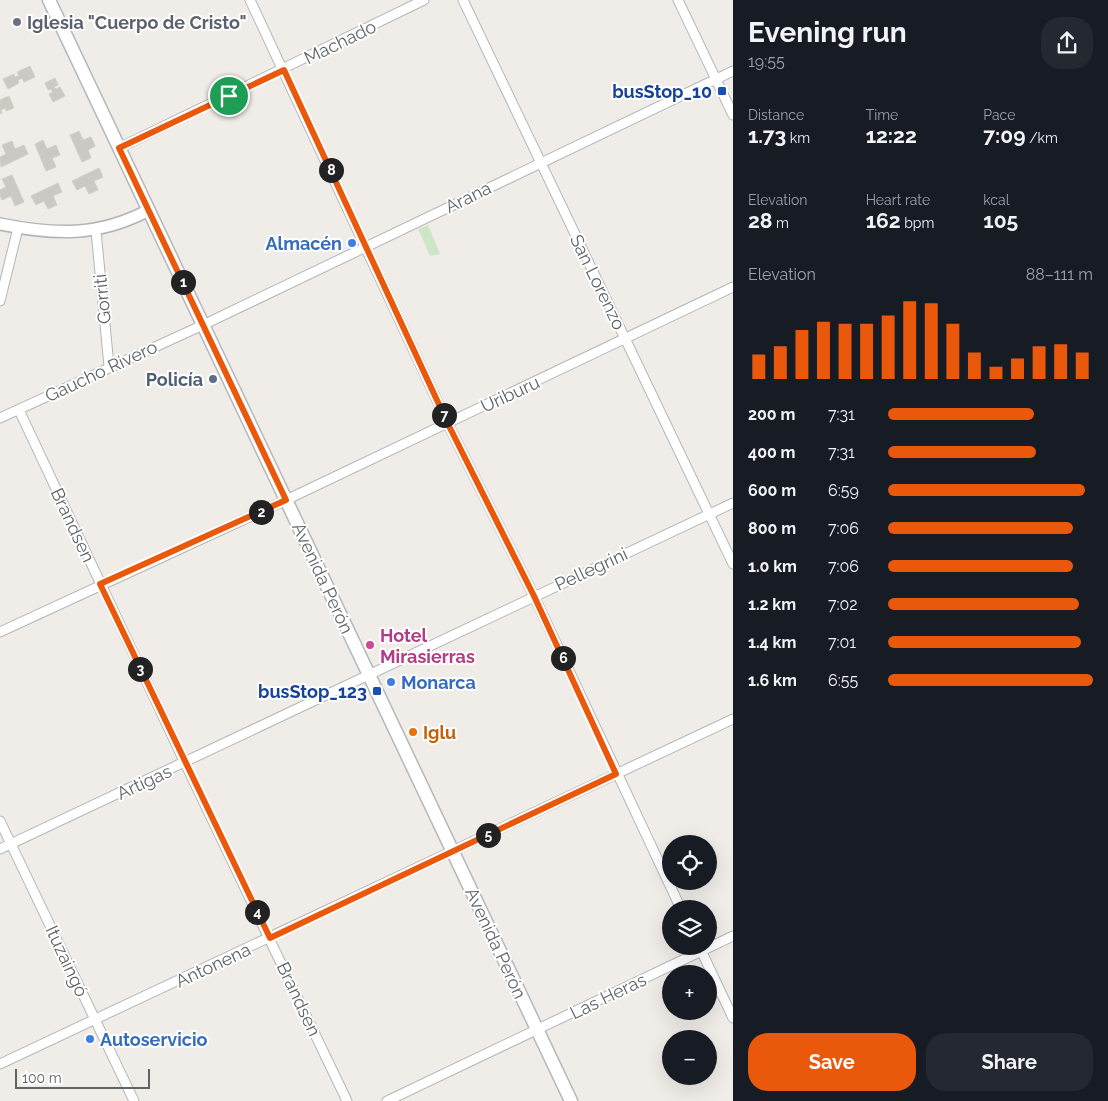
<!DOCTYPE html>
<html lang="en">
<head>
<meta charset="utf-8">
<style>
  body { margin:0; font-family:Raleway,sans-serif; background:#242831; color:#f1f3f6; height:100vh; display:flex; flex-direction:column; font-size:19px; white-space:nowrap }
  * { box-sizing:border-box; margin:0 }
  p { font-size:16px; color:#9ea1a6 }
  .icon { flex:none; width:28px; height:28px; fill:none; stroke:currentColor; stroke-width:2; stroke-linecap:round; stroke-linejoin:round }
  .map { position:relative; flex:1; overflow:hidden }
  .panel { display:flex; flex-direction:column; background:#171b24; width:375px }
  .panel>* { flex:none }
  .fabs { position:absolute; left:662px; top:835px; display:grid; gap:10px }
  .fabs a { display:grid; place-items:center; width:55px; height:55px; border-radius:50%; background:#171b24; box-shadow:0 5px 20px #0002; font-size:25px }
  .scale { position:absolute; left:15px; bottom:12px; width:135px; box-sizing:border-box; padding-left:5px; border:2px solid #5f6467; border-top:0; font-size:14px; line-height:18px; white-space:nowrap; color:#5f6467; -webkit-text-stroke:4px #fff; paint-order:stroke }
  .pin { position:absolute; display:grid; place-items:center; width:42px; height:42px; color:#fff; margin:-21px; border:2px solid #fff; border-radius:50%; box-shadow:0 1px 5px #0007 }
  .km { position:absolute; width:25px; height:25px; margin:-12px; border-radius:50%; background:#222; color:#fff; font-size:14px; line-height:25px; text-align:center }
  .round { display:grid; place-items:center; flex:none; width:52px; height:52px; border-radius:20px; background:#242831 }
  .summary { display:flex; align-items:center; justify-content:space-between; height:85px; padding:0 15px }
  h1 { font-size:28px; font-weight:700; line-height:38px }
  .stats { display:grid; grid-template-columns:repeat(3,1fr); gap:8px; height:85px; padding:5px 15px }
  .stats div { display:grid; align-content:center }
  .stats b { font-size:21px; font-weight:700 }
  .stats small { font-size:14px; font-weight:400 }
  .stats p { font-size:14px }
  .chart { height:140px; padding:10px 15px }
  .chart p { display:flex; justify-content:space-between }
  .chart svg { width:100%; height:90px; margin-top:5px; stroke:#ea580c; stroke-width:6 }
  .action { display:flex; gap:10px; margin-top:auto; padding:10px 15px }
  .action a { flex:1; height:58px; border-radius:20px; background:#ea580c; color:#fff; font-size:20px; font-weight:700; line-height:58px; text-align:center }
  .action a+a { background:#242831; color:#f1f3f6 }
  ul { padding:0 15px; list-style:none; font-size:16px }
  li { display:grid; grid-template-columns:80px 60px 1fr; align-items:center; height:38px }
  li i { height:12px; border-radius:6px; background:#ea580c }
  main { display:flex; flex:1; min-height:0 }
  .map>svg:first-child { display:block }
  .green { fill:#cce6c7 }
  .building { fill:#ccc8c4; stroke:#d5cec7 }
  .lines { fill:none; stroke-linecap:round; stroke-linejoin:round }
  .minor-casing { stroke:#b3b6b9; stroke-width:11 }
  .tertiary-casing { stroke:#b3b6b9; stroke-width:14 }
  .secondary-casing { stroke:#b4b8bb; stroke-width:15 }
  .minor { stroke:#fff; stroke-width:9 }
  .tertiary { stroke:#fff; stroke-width:11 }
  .secondary { stroke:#fff; stroke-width:12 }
  .route-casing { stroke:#fff; stroke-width:10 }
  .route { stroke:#ea580c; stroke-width:6 }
  .worship-dot { fill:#6b7280; stroke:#fff; stroke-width:2 }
  .transit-dot { fill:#1a4fb4; stroke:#fff; stroke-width:2 }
  .shop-dot { fill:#3f7fe0; stroke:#fff; stroke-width:2 }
  .service-dot { fill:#5c6f8a; stroke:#fff; stroke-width:2 }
  .hotel-dot { fill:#d1479c; stroke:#fff; stroke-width:2 }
  .food-dot { fill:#e8710a; stroke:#fff; stroke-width:2 }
  .labels { text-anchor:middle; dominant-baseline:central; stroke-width:4; stroke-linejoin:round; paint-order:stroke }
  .worship-label { font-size:18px; font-weight:bold; fill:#5b616d; stroke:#fff; text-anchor:start }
  .street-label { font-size:18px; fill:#5f6467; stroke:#fff }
  .transit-label { font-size:18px; font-weight:bold; fill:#164399; stroke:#fff; text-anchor:end }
  .shop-label { font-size:18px; font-weight:bold; fill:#366cbe; stroke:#fff; text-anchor:start }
  .service-label { font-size:18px; font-weight:bold; fill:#4e5e75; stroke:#fff; text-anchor:end }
  .hotel-label { font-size:18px; font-weight:bold; fill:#b23c85; stroke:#fff; text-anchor:start }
  .food-label { font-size:18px; font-weight:bold; fill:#c56008; stroke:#fff; text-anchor:start }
</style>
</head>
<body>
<main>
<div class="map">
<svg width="733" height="1101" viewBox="0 0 733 1101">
  <rect width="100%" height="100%" fill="#f0ede8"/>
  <path class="green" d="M428,225L440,254L430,256L418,229Z"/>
  <g class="building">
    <path d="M30,66L35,77L24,82L22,78L18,80L19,83L8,89L3,79L14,74L15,77L19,76L17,72Z"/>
    <path d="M55,78L58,85L54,87L56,89L60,87L65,96L53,102L49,94L53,92L51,89L48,90L45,83Z"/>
    <path d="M9,96L14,108L6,111L5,108L1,110L2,113L0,114V100Z"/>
    <path d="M79,131L83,140L91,137L95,146L88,150L91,158L82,162L70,135Z"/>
    <path d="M43,140L47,149L56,145L60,155L52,158L56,167L46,171L35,144Z"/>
    <path d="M12,141L15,149L24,145L28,154L1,167L0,157L6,154L2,145Z"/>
    <path d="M99,168L103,177L94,181L98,190L89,194L85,186L77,190L72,181Z"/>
    <path d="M12,175L24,202L15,206L11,196L2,200L0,195V190L6,187L2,179Z"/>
    <path d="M58,183L62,192L53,196L57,205L48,209L44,201L36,205L31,196Z"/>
  </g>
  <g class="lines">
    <g class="minor-casing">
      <g id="minor">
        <path d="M250,0L448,424L534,596L681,909"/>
        <path d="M463,0L733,564"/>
        <path d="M678,0L733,115"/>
        <path d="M119,148L424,0"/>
        <path d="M96,231L109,366"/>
        <path d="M0,301L18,228"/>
        <path d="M19,410L185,763L347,1101"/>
        <path d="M0,418L203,325L733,71"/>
        <path d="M0,632L286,500L733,287"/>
        <path d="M0,821L134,1101"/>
        <path d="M0,849L733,503"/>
        <path d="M699,946L733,1018"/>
        <path d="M0,1064L733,719"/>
        <path d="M387,1101L733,936"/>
      </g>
    </g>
    <g class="tertiary-casing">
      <path id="tertiary" d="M0,224C55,235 98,237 149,210"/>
    </g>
    <g class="secondary-casing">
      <path id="secondary" d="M49,0L571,1101"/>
    </g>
    <use href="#minor" class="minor"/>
    <use href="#tertiary" class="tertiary"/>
    <use href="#secondary" class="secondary"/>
  </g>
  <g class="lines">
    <g class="route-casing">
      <path id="route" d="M284,70L448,424L534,596L616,774L270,938L100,584L286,500L119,148Z"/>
    </g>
    <use href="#route" class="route"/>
  </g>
  <circle class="worship-dot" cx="17" cy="22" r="5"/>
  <g class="transit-dot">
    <rect x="717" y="86" width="10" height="10" rx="2.5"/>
    <rect x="372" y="686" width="10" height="10" rx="2.5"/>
  </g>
  <g class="shop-dot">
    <circle cx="352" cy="243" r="5"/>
    <circle cx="391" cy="682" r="5"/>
    <circle cx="90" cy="1039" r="5"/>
  </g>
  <circle class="service-dot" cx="213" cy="379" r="5"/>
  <circle class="hotel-dot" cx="370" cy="645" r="5"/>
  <circle class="food-dot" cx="413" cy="732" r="5"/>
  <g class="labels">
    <g class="worship-label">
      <text x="27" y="22">Iglesia "Cuerpo de Cristo"</text>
    </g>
    <g class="street-label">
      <text transform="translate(340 42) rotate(-26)">Machado</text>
      <text transform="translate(468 197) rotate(-26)">Arana</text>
      <text transform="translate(598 282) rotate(64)">San Lorenzo</text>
      <text transform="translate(102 299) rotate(-96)">Gorriti</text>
      <text transform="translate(101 371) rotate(-25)">Gaucho Rivero</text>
      <text transform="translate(510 394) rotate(-25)">Uriburu</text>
      <text transform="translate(73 525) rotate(65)">Brandsen</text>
      <text transform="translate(591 569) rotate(-25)">Pellegrini</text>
      <text transform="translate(323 578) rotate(65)">Avenida Perón</text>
      <text transform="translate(144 782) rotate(-25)">Artigas</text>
      <text transform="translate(496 943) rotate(65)">Avenida Perón</text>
      <text transform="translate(67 961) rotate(65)">Ituzaingó</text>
      <text transform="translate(213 965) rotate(-25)">Antonena</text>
      <text transform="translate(608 996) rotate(-26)">Las Heras</text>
      <text transform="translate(299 999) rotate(65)">Brandsen</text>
    </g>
    <g class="transit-label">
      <text x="712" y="91">busStop_10</text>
      <text x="367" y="691">busStop_123</text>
    </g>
    <g class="shop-label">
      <text x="342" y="243" text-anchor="end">Almacén</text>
      <text x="401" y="682">Monarca</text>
      <text x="100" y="1039">Autoservicio</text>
    </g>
    <g class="service-label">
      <text x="203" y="379">Policía</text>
    </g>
    <g class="hotel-label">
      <text x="380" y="635">Hotel<tspan x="380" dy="21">Mirasierras</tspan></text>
    </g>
    <g class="food-label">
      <text x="423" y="732">Iglu</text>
    </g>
  </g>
</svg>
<div class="fabs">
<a><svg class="icon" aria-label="locate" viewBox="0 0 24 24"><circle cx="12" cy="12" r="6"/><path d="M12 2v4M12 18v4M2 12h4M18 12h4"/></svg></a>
<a><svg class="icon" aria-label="layers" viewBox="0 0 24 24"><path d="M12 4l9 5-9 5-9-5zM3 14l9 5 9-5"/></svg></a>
<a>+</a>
<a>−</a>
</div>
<div class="scale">100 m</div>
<div class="pin" style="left:229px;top:96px;background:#1e9e55"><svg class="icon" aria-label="arrive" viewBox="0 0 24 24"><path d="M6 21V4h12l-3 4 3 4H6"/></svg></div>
<b class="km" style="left:183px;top:282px">1</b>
<b class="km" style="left:261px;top:512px">2</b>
<b class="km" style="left:140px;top:669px">3</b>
<b class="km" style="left:257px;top:912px">4</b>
<b class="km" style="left:488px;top:835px">5</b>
<b class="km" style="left:563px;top:658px">6</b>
<b class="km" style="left:444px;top:415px">7</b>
<b class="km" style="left:331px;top:170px">8</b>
</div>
<section class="panel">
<div class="summary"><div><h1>Evening run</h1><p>19:55</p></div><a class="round"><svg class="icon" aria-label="share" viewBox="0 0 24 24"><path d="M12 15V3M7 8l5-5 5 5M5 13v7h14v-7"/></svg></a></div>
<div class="stats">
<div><p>Distance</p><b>1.73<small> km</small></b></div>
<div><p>Time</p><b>12:22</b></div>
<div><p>Pace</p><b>7:09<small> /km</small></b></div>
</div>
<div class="stats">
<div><p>Elevation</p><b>28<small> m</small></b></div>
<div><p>Heart rate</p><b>162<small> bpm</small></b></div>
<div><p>kcal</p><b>105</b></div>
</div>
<div class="chart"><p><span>Elevation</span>88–111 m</p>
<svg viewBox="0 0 160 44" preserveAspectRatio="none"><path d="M5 44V32M15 44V28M25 44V20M35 44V16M45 44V17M55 44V17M65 44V13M75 44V6M85 44V7M95 44V17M105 44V31M115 44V38M125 44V34M135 44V28M145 44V27M155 44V31"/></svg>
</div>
<ul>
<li><b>200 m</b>7:31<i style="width:71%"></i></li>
<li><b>400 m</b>7:31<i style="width:72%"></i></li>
<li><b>600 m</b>6:59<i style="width:96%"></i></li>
<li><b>800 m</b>7:06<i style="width:90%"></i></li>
<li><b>1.0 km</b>7:06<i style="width:90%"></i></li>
<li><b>1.2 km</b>7:02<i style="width:93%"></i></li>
<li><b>1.4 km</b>7:01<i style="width:94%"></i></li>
<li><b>1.6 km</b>6:55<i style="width:100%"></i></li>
</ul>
<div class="action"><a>Save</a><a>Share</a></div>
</section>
</main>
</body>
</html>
